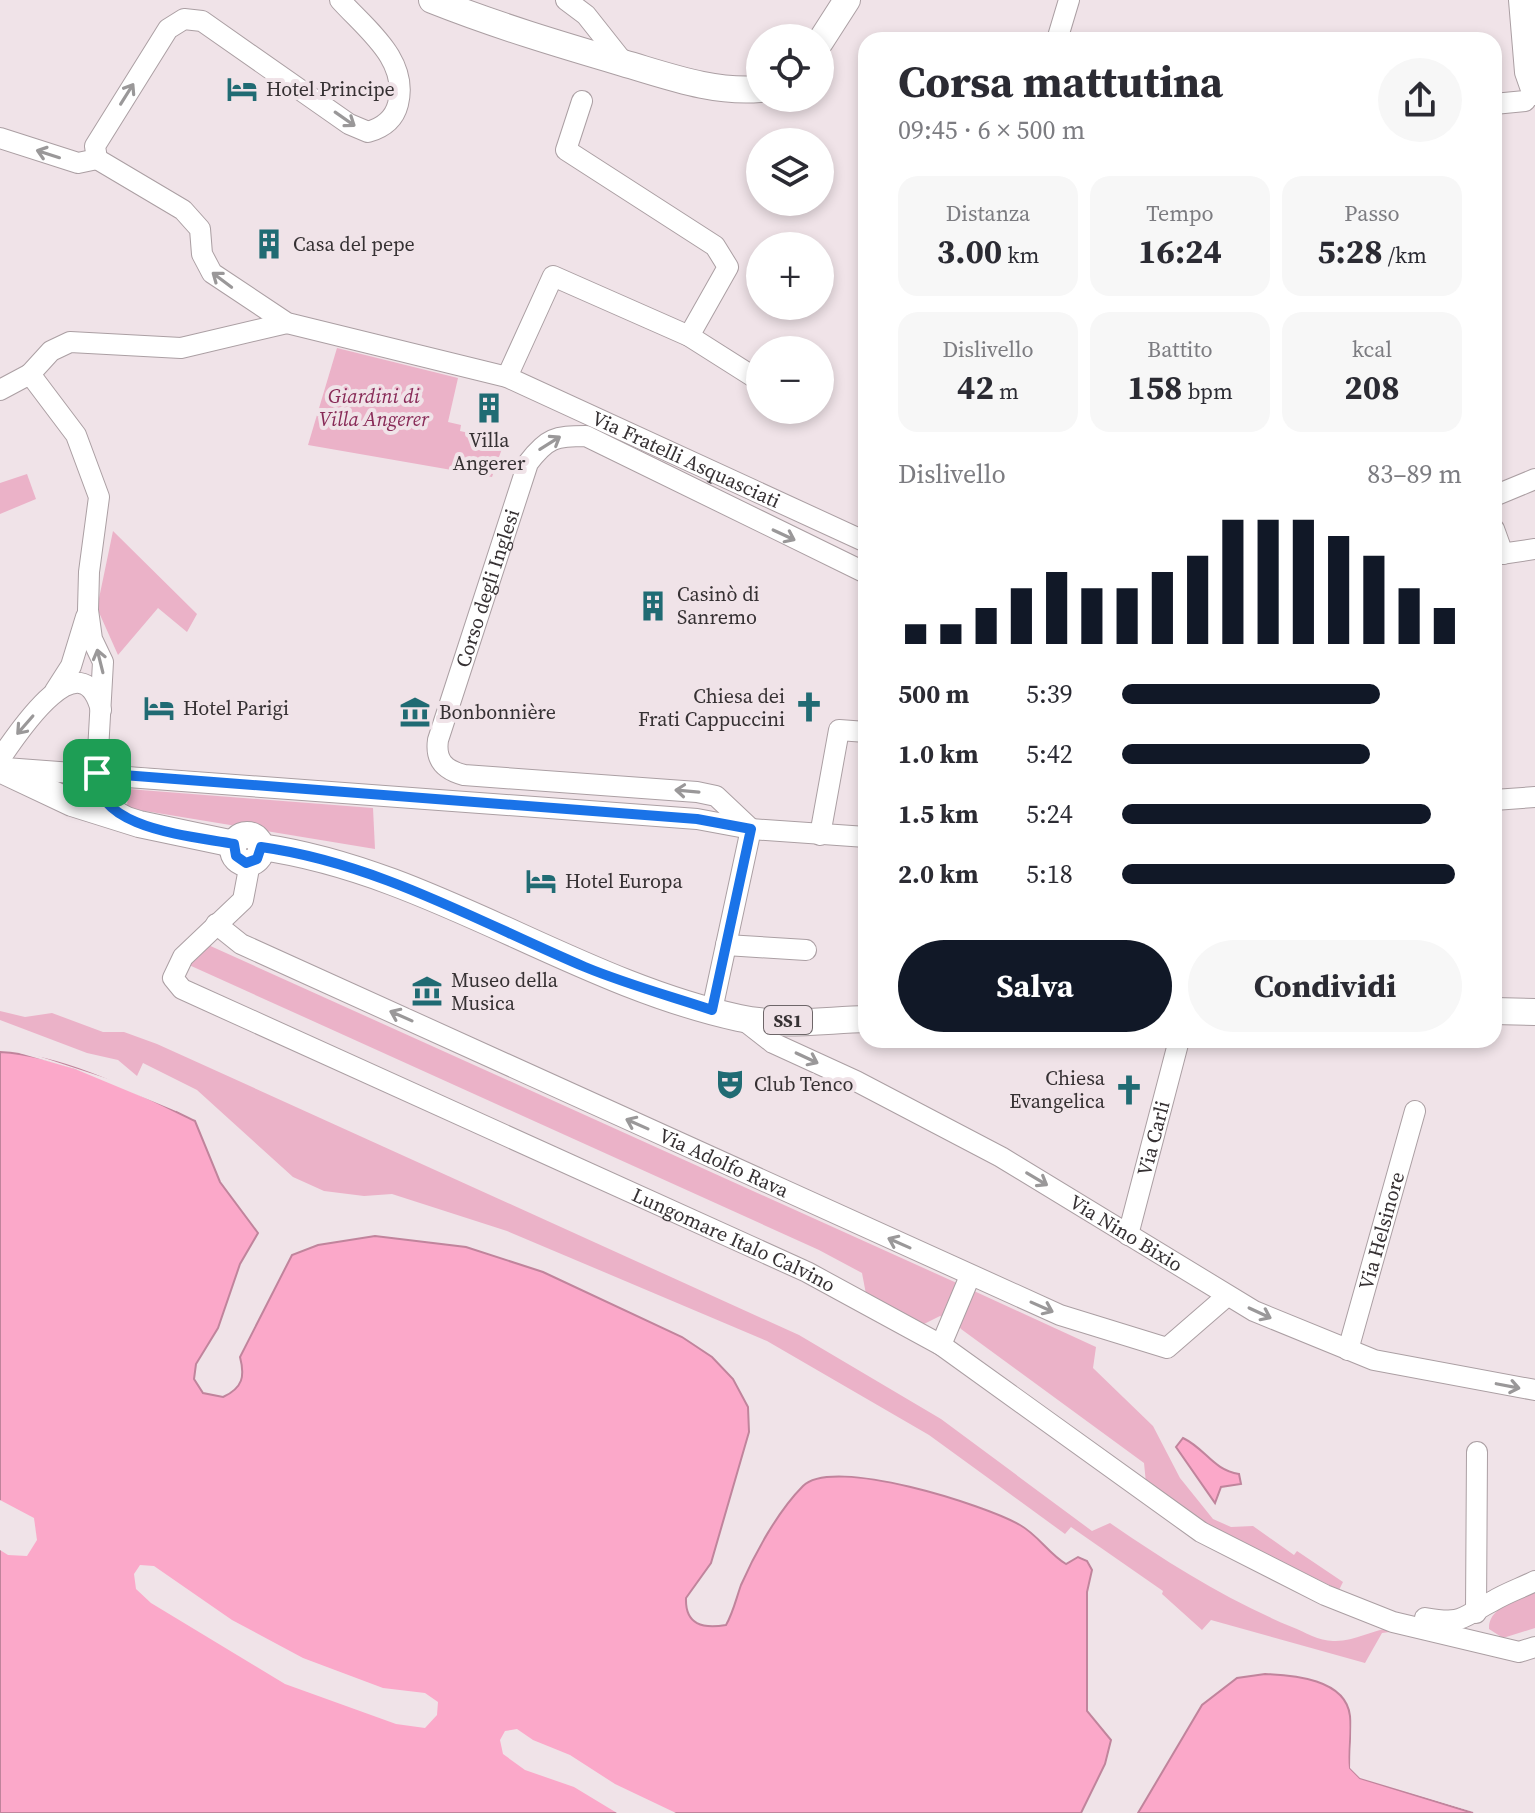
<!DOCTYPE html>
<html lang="it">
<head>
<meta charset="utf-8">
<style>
  body { margin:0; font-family:"Source Serif 4",serif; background:#f7f7f7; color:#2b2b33; height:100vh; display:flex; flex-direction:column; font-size:30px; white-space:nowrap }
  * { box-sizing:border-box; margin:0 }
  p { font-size:26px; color:#7c7c81 }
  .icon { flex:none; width:44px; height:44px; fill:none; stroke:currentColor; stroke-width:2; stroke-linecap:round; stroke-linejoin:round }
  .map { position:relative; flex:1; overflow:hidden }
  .details { position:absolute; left:858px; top:32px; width:644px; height:1016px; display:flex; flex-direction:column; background:#fff; border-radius:24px; box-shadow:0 4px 12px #0003 }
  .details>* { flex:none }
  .fabs { position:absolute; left:746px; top:24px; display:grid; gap:16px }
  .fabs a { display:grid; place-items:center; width:88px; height:88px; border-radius:50%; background:#fff; box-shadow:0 4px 12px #0003; font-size:40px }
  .pin { position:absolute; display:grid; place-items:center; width:68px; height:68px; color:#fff; margin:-34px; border-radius:16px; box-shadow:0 4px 12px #0006 }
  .round { display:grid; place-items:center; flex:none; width:84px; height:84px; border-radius:42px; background:#f7f7f7 }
  .headline { display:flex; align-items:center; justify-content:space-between; height:136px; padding:0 40px }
  h1 { font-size:44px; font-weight:700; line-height:60px }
  .figures { display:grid; grid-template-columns:repeat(3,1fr); gap:12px; height:136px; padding:8px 40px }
  .figures div { display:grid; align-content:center; border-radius:20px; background:#f7f7f7; text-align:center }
  .figures b { font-size:34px; font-weight:700 }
  .figures small { font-size:22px; font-weight:400 }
  .figures p { font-size:22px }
  .chart { height:224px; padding:16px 40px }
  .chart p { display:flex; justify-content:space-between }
  .chart svg { width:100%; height:144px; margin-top:8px; stroke:#111827; stroke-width:6 }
  .cta { display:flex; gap:16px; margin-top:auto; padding:16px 40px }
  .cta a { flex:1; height:92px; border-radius:48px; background:#111827; color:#fff; font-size:32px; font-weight:700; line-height:92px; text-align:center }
  .cta a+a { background:#f7f7f7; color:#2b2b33 }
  ul { padding:0 40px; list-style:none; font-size:26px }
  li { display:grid; grid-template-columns:128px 96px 1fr; align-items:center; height:60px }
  li i { height:20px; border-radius:10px; background:#111827 }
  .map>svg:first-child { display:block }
  .green { fill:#ebb2c8 }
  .water { fill:#fba8c9; stroke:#c0849c; stroke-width:2 }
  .pier { fill:#f0e3e8 }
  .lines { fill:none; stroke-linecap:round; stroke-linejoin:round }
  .minor-casing { stroke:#ab9fa3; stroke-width:22 }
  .major-casing { stroke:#ab9fa3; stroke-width:28 }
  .minor { stroke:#fff; stroke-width:20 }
  .major { stroke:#fff; stroke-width:26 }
  .oneway { stroke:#9a9899 }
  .route-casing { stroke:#fff; stroke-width:16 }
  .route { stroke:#1a73e8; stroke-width:10 }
  .labels { text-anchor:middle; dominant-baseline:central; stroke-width:8; stroke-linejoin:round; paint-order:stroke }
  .shield { fill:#f0e3e8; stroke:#6e6669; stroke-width:2 }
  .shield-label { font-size:18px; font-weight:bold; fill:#363133 }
  .poi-label { font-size:20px; fill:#363133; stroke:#f0e3e8; text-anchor:start }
  .park-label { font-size:20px; font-style:italic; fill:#882a57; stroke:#f0e3e8 }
  .street-label { font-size:20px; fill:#363133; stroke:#f0e3e8 }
</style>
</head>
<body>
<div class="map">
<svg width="1535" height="1813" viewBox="0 0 1535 1813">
  <rect width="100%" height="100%" fill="#f0e3e8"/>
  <g class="green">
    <path d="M337,348L458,378L448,422L461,425L460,431L492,438L493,434L506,437L492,477L308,445Z"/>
    <path d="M27,474L36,499L0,514V483Z"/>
    <path d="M113,531L197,614L187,632L158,608L118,655L97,608Z"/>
    <path d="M128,789L373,808L375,849L127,808Z"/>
    <path d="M206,944L959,1284L946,1319L940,1316L924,1324L866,1294L862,1273L819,1250L189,965Z"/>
    <path d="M0,1011L25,1017L52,1013L103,1032H124L157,1044L799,1335L941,1419L1092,1531L1110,1523C1168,1563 1227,1600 1292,1627C1305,1632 1319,1641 1333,1641C1354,1642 1372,1630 1393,1627L1397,1631L1382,1633L1365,1663L1211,1620L1202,1630L1162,1594L1163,1591L1071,1527L1065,1534L929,1435L767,1341L507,1231L392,1194L364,1196L324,1191L293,1177L197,1090L143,1063L137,1076L118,1060L87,1053L0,1020Z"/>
    <path d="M974,1291L1096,1347L1093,1368L1153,1426L1180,1478L1213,1519L1231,1527L1253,1526L1294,1555L1297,1551L1343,1582L1339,1590L1207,1525L1146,1483L1144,1463L961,1329L958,1325Z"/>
    <path d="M1535,1592V1628L1503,1638L1489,1629C1488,1607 1518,1600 1535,1592Z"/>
  </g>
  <g class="water">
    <path d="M0,1052C67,1056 135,1092 195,1121L220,1182L258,1233L240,1264L218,1328L196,1364L194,1379L203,1393L223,1397C243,1388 245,1376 240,1357L292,1255L318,1245L375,1236L466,1247L543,1272L682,1337L712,1357L733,1379L748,1407L749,1432L711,1563L686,1598C685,1625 703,1629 726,1625C733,1613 736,1599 741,1585C755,1553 778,1511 803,1486C833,1456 985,1505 1020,1525C1038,1535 1049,1554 1066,1564L1078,1557L1087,1561L1092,1570L1087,1592V1711L1111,1740L1105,1764L1081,1813H0Z"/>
    <path d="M1183,1438C1206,1449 1213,1470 1239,1474L1241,1484L1221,1487L1215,1503L1176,1447Z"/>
    <path d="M1265,1674C1293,1675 1346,1679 1350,1716C1352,1733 1348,1751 1350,1768L1360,1778L1473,1813H1138L1202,1705L1237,1678Z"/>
  </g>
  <g class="pier">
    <path d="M17,1049L136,1088L175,1106L176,1111L75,1069L19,1053Z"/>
    <path d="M0,1500L34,1518L37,1540L27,1556L8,1555L0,1550Z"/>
    <path d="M140,1565L154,1566L232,1620L303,1658L383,1688L425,1693L438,1702L437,1715L425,1728L396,1724L285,1684L151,1603L136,1589L134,1574Z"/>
    <path d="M1352,1708L1354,1766L1362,1775L1477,1813L1360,1778L1350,1768Z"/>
    <path d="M517,1729L533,1740L570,1755L615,1784L676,1813H617L574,1787L525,1770L503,1754L500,1740L505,1731Z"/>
  </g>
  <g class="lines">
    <g class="minor-casing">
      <g id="minor">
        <path id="s1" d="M340,0C367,30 409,60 398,104C394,120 382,128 368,132L349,124L202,21L184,19L168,29L95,146L97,159L183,210L200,229L202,254L212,273L287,323L507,377L866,542"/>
        <path d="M566,0L586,15L624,63"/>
        <path d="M1057,40L1069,0"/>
        <path d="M582,101L566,150L715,246L728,267L689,336"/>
        <path d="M1494,104L1525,101"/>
        <path d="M0,138L78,163L97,159"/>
        <path d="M30,374L51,351L70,342L181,348L287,323"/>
        <path d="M507,377L553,276L689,336L760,381"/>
        <path d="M0,390L30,374L76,435L99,497L89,572L88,610L92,639L103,662L96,787L109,807L125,816"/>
        <path d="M1494,496L1535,479"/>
        <path d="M1494,529L1503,554"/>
        <path d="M1494,555L1535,549"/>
        <path d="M55,691L71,666L86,617"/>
        <path d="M0,759C17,734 81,636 101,710"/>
        <path d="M5,768L697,819L751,829L866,837"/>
        <path d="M1494,800L1535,797"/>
        <path id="s2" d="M751,829L716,796L697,792L464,775C445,770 435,761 438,740L528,463C547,438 555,436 586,436L866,573"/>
        <path d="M820,835L839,730L866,732"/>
        <path id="s3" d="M250,863L243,900L183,957L173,978L182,989L807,1272L941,1345L1201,1532L1325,1595L1393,1622L1519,1652L1535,1647"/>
        <path id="s4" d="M216,924L241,944L1060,1315L1167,1348L1227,1296"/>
        <path d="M726,945L806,950"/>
        <path d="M712,1010L751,829"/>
        <path id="s5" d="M741,1018L773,1043L856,1081L1001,1157L1254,1311L1374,1360L1535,1390"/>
        <path id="s6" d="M1128,1235L1179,1040"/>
        <path d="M941,1345L970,1276"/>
        <path id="s7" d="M1348,1350L1415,1111"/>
        <path d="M1476,1613L1477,1452"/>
        <path d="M1425,1618C1465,1625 1461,1617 1493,1601C1506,1593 1521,1588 1535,1581"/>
      </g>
    </g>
    <g class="major-casing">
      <g id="major">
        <path d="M432,0C495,25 558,44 623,63C668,76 713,93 760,89"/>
        <path d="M1522,0L1528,72L1535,92"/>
        <path d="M820,42L847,0"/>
        <path d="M0,769L72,803L139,824L234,844"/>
        <circle cx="247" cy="849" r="14"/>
        <path d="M261,847C430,871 573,982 739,1018C779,1027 825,1020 866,1019"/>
        <path d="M1494,1011L1535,1012"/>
      </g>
    </g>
    <use href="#minor" class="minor"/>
    <use href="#major" class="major"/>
  </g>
  <defs><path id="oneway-shaft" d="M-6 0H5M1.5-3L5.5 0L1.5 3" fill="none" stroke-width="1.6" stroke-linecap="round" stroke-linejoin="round" transform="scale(2)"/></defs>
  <g class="oneway">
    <use href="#oneway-shaft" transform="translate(127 94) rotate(-58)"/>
    <use href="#oneway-shaft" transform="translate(345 119) rotate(35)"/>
    <use href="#oneway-shaft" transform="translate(48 154) rotate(-162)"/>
    <use href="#oneway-shaft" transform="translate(222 280) rotate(-143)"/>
    <use href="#oneway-shaft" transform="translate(550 443) rotate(-32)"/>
    <use href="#oneway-shaft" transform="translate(784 535) rotate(25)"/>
    <use href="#oneway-shaft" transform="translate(100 661) rotate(-104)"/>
    <use href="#oneway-shaft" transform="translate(25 725) rotate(131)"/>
    <use href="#oneway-shaft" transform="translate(687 791) rotate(-175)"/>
    <use href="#oneway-shaft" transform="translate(401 1016) rotate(-156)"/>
    <use href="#oneway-shaft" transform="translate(807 1058) rotate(25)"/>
    <use href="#oneway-shaft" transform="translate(637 1124) rotate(-156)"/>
    <use href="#oneway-shaft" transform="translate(1037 1179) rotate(31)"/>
    <use href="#oneway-shaft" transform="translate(899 1243) rotate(-156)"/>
    <use href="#oneway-shaft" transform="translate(1042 1307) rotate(24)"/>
    <use href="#oneway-shaft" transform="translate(1260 1313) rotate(25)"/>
    <use href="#oneway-shaft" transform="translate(1508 1386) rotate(11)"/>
  </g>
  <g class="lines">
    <g class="route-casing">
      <path id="route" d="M97,773L697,819L751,829L712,1010C670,996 626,984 585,967C479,922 377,863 261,847L257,859L246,863L236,856L234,844C194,836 93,830 97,773Z"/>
    </g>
    <use href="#route" class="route"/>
  </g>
  <defs>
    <g id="hotel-bare" transform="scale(2.4)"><path d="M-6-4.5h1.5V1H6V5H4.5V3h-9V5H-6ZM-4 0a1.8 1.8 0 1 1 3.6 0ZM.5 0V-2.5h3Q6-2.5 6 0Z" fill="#206b73" stroke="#f0e3e8" stroke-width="2.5" paint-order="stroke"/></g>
    <g id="building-bare" transform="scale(2.4)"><path d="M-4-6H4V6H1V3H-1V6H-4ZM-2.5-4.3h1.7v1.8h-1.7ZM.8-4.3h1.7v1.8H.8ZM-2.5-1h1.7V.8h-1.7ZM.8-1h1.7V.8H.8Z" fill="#206b73" stroke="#f0e3e8" stroke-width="2.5" paint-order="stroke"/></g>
    <g id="church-bare" transform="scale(2.4)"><path d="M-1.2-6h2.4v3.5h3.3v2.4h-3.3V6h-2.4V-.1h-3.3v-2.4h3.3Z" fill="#206b73" stroke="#f0e3e8" stroke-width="2.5" paint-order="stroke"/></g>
    <g id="museum-bare" transform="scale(2.4)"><path d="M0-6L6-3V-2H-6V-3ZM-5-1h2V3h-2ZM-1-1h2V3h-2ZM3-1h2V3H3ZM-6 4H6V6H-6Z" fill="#206b73" stroke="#f0e3e8" stroke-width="2.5" paint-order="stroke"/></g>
    <g id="theatre-bare" transform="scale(2.4)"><path d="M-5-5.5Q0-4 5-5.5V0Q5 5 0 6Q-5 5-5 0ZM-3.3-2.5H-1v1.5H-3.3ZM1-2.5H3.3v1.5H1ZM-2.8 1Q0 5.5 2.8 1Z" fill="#206b73" stroke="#f0e3e8" stroke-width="2.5" paint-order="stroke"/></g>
  </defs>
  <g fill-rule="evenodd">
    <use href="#hotel-bare" x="242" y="89"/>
    <use href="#building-bare" x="269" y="244"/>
    <use href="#building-bare" x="489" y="408"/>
    <use href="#building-bare" x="653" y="606"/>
    <use href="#church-bare" x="809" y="707"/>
    <use href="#hotel-bare" x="159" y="708"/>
    <use href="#museum-bare" x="415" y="712"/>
    <use href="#hotel-bare" x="541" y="881"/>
    <use href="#museum-bare" x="427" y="991"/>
    <use href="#theatre-bare" x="730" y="1084"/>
    <use href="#church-bare" x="1129" y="1090"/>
  </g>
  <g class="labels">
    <rect class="shield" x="764" y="1006" width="48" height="28" rx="6"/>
    <g class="shield-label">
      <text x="788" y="1020">SS1</text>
    </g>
    <g class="poi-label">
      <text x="266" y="89">Hotel Principe</text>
      <text x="293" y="244">Casa del pepe</text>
      <text x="489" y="440" text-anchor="middle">Villa<tspan x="489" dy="23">Angerer</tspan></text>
      <text x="677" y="594">Casinò di<tspan x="677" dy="23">Sanremo</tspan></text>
      <text x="785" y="696" text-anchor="end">Chiesa dei<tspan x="785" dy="23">Frati Cappuccini</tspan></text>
      <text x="183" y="708">Hotel Parigi</text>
      <text x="439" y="712">Bonbonnière</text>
      <text x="565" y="881">Hotel Europa</text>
      <text x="451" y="980">Museo della<tspan x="451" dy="23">Musica</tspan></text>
      <text x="1105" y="1078" text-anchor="end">Chiesa<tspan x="1105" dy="23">Evangelica</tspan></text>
      <text x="754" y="1084">Club Tenco</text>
    </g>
    <g class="park-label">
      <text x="374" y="396">Giardini di<tspan x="374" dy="23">Villa Angerer</tspan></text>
    </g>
    <g class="street-label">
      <text stroke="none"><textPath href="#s1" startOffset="1242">Via Fratelli Asquasciati</textPath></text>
      <text stroke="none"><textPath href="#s2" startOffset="510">Corso degli Inglesi</textPath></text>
      <text stroke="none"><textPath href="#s6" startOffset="100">Via Carli</textPath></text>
      <text stroke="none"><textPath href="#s4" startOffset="562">Via Adolfo Rava</textPath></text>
      <text stroke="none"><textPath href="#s7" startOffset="124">Via Helsinore</textPath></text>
      <text stroke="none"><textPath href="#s5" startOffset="442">Via Nino Bixio</textPath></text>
      <text stroke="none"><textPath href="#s3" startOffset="764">Lungomare Italo Calvino</textPath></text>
    </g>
  </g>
</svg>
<div class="fabs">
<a><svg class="icon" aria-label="locate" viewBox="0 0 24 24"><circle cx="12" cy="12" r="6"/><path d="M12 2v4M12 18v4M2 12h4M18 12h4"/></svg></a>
<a><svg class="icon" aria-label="layers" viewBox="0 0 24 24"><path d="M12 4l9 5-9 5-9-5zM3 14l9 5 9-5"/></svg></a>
<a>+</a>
<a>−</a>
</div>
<div class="pin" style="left:97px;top:773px;background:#1e9e55"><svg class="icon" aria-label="arrive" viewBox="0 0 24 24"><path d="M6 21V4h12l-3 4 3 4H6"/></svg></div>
<section class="details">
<div class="headline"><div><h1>Corsa mattutina</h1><p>09:45 · 6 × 500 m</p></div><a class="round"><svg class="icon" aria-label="share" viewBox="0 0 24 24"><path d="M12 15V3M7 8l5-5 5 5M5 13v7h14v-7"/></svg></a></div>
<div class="figures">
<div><p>Distanza</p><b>3.00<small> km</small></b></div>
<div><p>Tempo</p><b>16:24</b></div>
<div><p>Passo</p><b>5:28<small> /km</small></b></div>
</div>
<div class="figures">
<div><p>Dislivello</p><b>42<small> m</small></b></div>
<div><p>Battito</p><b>158<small> bpm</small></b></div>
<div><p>kcal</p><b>208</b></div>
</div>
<div class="chart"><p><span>Dislivello</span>83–89 m</p>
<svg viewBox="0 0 160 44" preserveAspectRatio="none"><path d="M5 44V38M15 44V38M25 44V33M35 44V27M45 44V22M55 44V27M65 44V27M75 44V22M85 44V17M95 44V6M105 44V6M115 44V6M125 44V11M135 44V17M145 44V27M155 44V33"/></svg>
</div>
<ul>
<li><b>500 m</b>5:39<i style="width:76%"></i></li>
<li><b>1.0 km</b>5:42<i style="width:73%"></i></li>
<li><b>1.5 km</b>5:24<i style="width:91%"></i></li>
<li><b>2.0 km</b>5:18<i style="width:98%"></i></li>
</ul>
<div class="cta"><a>Salva</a><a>Condividi</a></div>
</section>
</div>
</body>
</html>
